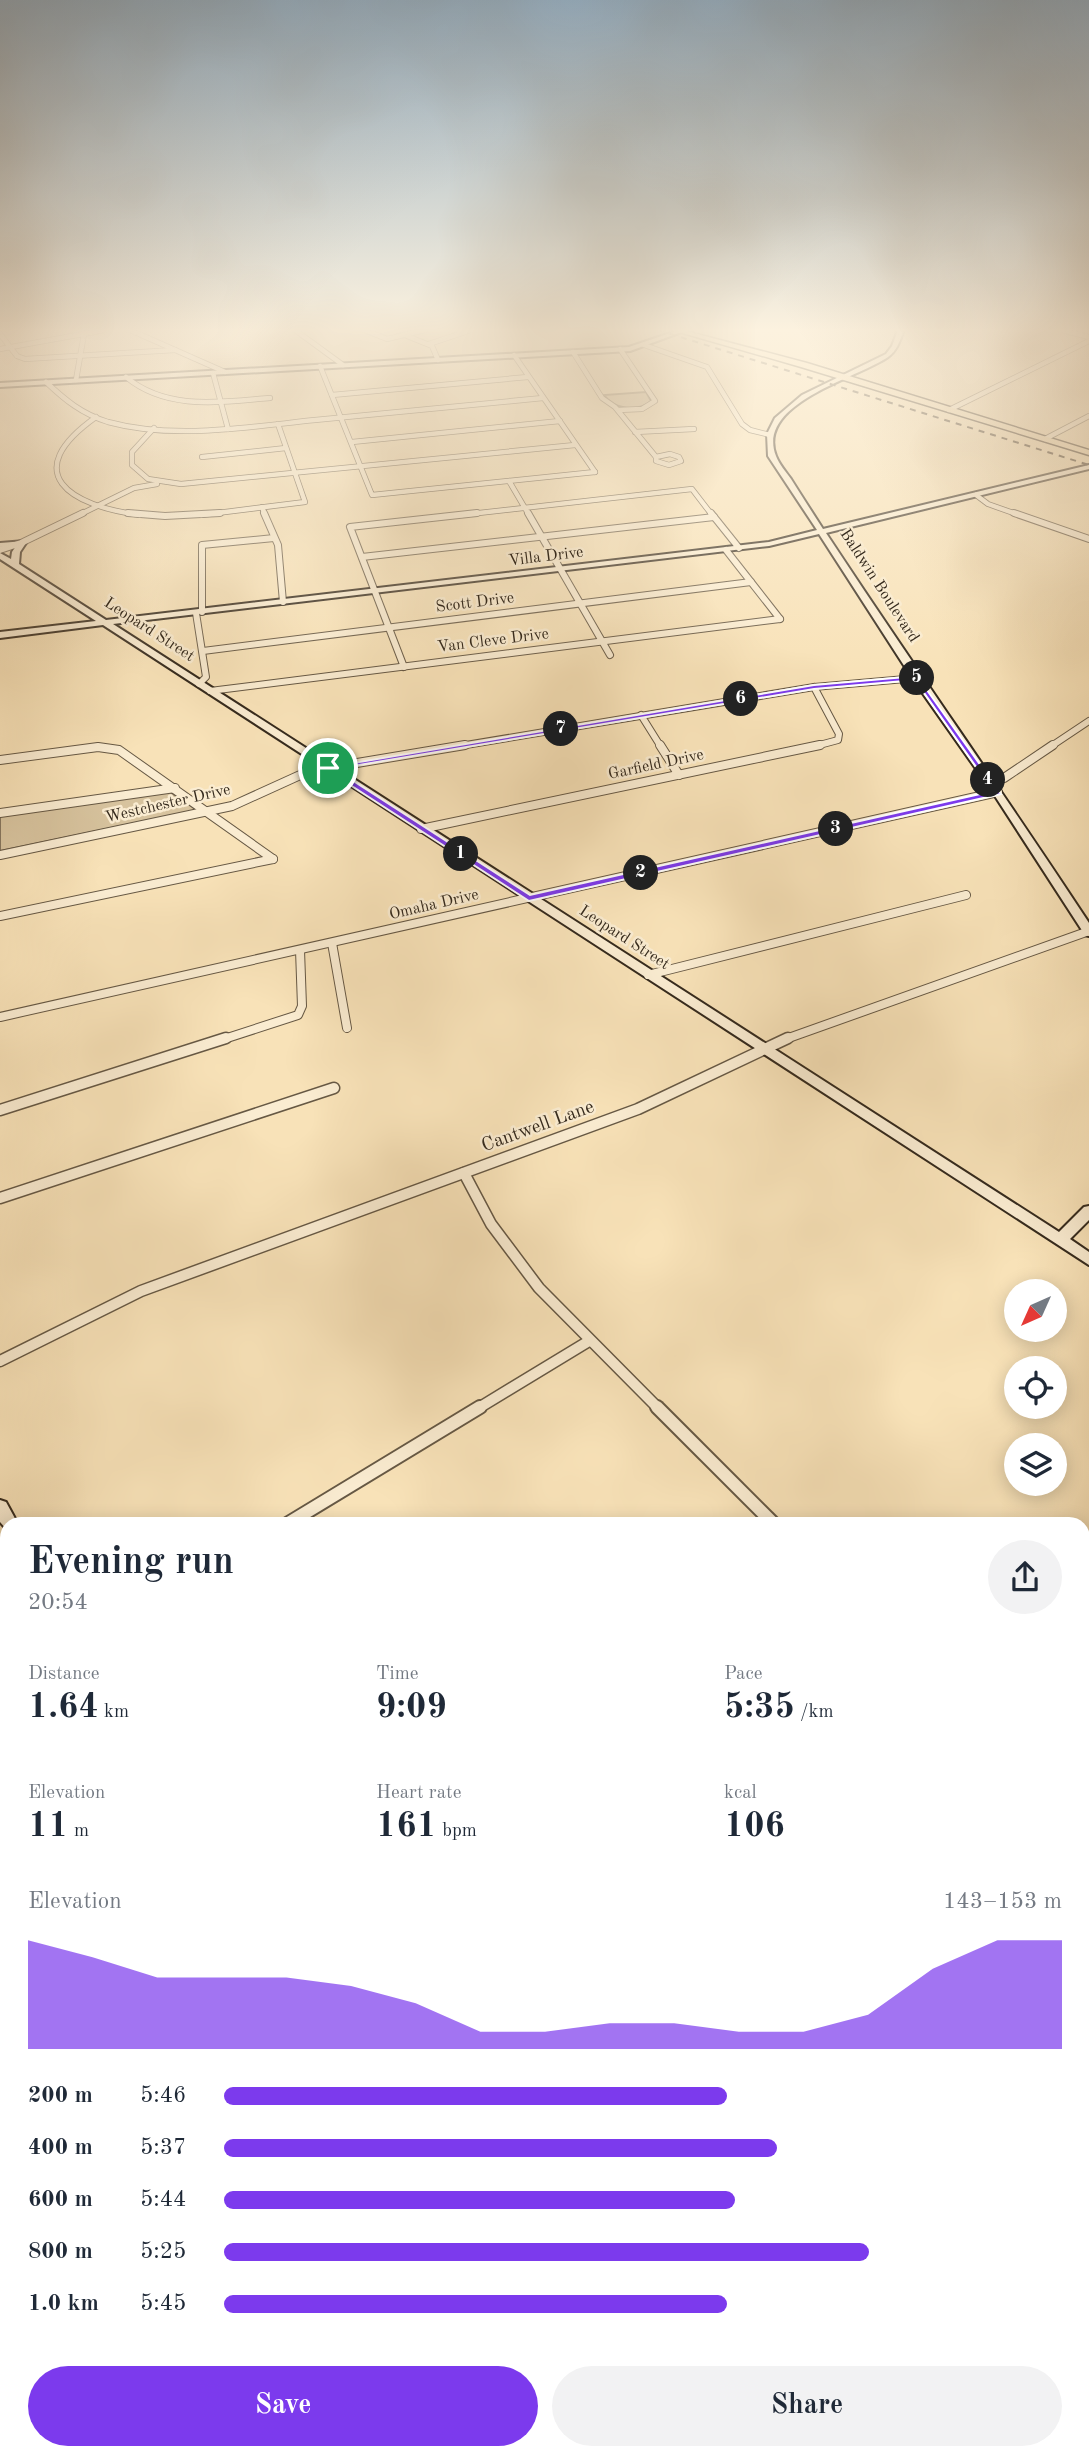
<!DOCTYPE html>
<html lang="en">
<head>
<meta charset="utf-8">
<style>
  body { margin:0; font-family:"Old Standard TT",serif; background:#f2f2f3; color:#1f2937; height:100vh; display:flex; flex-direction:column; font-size:26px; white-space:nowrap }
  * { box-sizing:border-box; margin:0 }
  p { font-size:23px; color:#747a83 }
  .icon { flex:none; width:38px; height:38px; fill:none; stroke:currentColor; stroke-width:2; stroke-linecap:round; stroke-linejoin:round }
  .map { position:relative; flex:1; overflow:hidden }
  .panel { position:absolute; left:0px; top:1517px; width:1090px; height:943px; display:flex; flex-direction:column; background:#fff; border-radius:21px 21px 0 0; box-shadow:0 4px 18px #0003 }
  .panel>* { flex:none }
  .needle { width:46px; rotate:225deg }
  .tools { position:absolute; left:1004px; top:1279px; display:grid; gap:14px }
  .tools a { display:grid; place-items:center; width:63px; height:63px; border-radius:50%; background:#fff; box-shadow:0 4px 18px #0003; font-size:35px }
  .pin { position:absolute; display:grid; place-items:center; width:60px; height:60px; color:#fff; margin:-30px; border:4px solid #fff; border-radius:50%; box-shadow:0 2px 7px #0007 }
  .km { position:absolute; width:35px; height:35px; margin:-18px; border-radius:50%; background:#222; color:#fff; font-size:19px; line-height:35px; text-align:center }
  .round { display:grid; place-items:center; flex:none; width:74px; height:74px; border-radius:37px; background:#f2f2f3 }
  .head { display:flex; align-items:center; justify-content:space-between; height:119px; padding:0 28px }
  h1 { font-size:38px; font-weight:700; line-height:52px }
  .stats { display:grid; grid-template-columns:repeat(3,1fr); gap:10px; height:119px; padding:7px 28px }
  .stats div { display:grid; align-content:center }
  .stats b { font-size:35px; font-weight:700 }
  .stats small { font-size:19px; font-weight:400 }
  .stats p { font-size:19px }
  .chart { height:196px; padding:14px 28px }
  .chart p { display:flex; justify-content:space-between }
  .chart svg { width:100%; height:126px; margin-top:7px; fill:#7c3aed; opacity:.7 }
  .action { display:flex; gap:14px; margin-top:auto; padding:14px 28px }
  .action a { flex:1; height:80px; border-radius:42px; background:#7c3aed; color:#fff; font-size:28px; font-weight:700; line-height:80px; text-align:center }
  .action a+a { background:#f2f2f3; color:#1f2937 }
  ul { padding:0 28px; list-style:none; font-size:23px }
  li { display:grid; grid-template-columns:112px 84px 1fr; align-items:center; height:52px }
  li i { height:18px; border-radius:9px; background:#7c3aed }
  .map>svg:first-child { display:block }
  .green { fill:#d7c39e; stroke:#86765e; stroke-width:2 }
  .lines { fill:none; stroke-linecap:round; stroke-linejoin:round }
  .street-far5-casing { stroke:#665844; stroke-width:6 }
  .street-far4-casing { stroke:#665844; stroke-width:8 }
  .street-far3-casing { stroke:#665844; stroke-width:10 }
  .street-far2-casing { stroke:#665844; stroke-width:13 }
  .street-far1-casing { stroke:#665844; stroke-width:16 }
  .street-casing { stroke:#665844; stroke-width:18 }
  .secondary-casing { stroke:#352a1d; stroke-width:4 }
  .primary-casing { stroke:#352a1d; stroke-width:3 }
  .highway-casing { stroke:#352a1d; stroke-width:3 }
  .street-far5 { stroke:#faecd1; stroke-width:4.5 }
  .street-far4 { stroke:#faecd1; stroke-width:6 }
  .street-far3 { stroke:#faecd1; stroke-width:8 }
  .street-far2 { stroke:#faecd1; stroke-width:10 }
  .street-far1 { stroke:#faecd1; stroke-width:12 }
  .street { stroke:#faecd1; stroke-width:15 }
  .secondary { fill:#faecd1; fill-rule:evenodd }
  .primary { fill:#f8e2b8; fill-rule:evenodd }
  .highway { fill:#f8e2b8; fill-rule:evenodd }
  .rail { stroke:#352a1d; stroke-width:2; stroke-dasharray:6 6; stroke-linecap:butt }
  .route { fill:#7c3aed; stroke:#fff; stroke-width:2; fill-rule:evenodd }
  .labels { text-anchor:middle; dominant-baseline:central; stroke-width:5; stroke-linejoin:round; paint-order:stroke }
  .far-street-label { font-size:16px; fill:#352a1d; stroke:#faecd1 }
  .street-label { font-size:19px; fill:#352a1d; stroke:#faecd1 }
</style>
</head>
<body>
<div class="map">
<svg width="1089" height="2460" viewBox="0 0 1089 2460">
  <rect width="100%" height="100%" fill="#f8e2b8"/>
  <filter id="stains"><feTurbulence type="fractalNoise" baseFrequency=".00286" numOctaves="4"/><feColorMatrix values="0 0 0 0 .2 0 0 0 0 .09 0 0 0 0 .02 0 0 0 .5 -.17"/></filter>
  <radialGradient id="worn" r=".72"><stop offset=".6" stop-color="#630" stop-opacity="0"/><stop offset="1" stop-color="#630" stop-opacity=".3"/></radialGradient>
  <g class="green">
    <path d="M646,392L651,401C637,413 614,409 604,395Z"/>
    <path d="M170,792L194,808L193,811L0,851V816Z"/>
  </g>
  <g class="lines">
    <g class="street-far5-casing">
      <g id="street-far5">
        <path d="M130,330L225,372"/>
        <path d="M295,330L343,365"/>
        <path d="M364,330L387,339L425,330"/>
        <path d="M1062,330L1089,337"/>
        <path d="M0,334L17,356L25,359L175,350"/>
        <path d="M407,336L432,346L438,360"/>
        <path d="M429,344L471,330"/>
        <path d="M644,345L707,367L742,424L750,430L770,435"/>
        <path d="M0,349L105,330"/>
        <path d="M573,352L602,398L615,407L656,457"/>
        <path d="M514,355L595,472"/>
        <path d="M320,366L372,495L595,472"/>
        <path d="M213,373L228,429"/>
        <path d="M126,377C167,411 221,402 270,398"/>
        <path d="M76,380L84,334"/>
        <path d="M46,382C65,400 82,414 108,422C174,440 248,427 315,420C391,413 467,405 543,398"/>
        <path d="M332,395L528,377"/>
        <path d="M618,410L642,409L655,401L620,349"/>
        <path d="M949,410L1089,341"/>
        <path d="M96,417C17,473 70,506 140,515"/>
        <path d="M154,428L132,452V465L148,479L181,484L575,445"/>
        <path d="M635,432L694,429"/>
        <path d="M1045,439L1089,416"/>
        <path d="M352,442L560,421"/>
        <path d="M670,454L679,457L681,461L669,465L656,461V457Z"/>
        <path d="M202,457L286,448"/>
        <path d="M509,481L529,515"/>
        <path d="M976,495L988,504L1019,515"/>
        <path d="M262,507L265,515"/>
        <path d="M79,515L134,488L157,484"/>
        <path d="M201,515L305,502L278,424"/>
        <path d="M461,515L692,489L712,515"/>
      </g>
    </g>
    <g class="street-far4-casing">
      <g id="street-far4">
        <path d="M128,513L165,516L220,513"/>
        <path d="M264,513L278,545L283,602"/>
        <path d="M528,513L610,655"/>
        <path d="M711,513L739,548"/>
        <path d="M1014,513L1089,539"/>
        <path d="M0,550L21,543L83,513"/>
        <path d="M726,550L780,619"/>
        <path d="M362,557L714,517"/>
        <path d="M202,612V545L274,538"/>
        <path d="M196,613L206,677L199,684"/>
        <path d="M203,651L751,582"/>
        <path d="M404,667L350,527L477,513"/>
        <path d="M210,691L780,619"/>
        <path d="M641,715L661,747"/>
        <path d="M454,747L814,687L917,678"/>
        <path d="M812,747L838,740L839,734L814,687"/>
        <path d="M1050,747L1089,721"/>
      </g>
    </g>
    <g class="street-far3-casing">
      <g id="street-far3">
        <path d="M660,745L679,775"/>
        <path d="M0,760L98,747L119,750L273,859"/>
        <path d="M988,780L1004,778L1053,745"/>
        <path d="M0,813L175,788"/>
        <path d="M421,829L820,745"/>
        <path d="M0,855L232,806L309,771L465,745"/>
        <path d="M0,916L273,859"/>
        <path d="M332,943L347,1028"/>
        <path d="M648,975L966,895"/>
        <path d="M0,1017L998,792"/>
        <path d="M221,1040L298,1015L302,1006L300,950"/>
        <path d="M783,1040L1089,931"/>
      </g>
    </g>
    <g class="street-far2-casing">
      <g id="street-far2">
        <path d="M0,1110L226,1038"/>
        <path d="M464,1173L491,1224L539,1288L659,1409"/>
        <path d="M0,1198L334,1088"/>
        <path d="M0,1361L141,1291L638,1109L788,1038"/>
        <path d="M477,1409L589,1341"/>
      </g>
    </g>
    <g class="street-far1-casing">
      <g id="street-far1">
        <path d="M657,1407L774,1524"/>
        <path d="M287,1524L480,1407"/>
        <path d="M1083,1818L1089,1824"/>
      </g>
    </g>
    <g class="street-casing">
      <path id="street" d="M0,2442L7,2452"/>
    </g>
    <g class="secondary-casing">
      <g id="secondary">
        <path d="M679,330H687L630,351L0,387V383L629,347Z"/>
        <path d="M898,330H904C900,340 897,351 888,357C858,378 755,403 776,456C779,464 786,472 791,479C801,495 812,512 823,529L1089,465V469L826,533C912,664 1003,792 1089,923V936L1085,935L993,793L912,678L819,534L769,546L113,624L1059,1232L1084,1207L1089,1206V1220L1070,1239L1089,1252V1265L103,625L0,638V632L96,621L0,559V553L11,559L12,552L16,546L0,547V543L25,541L26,543L20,552L19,564L106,620L769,542L817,530L768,456L767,434L775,418L802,395L886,354L892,346Z"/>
        <path d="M0,1500L6,1502L18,1524H7V1530L0,1522Z"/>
        <path d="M1089,1538V1558L1083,1561V1540Z"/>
        <path d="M0,1804L7,1808V1838L0,1834Z"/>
        <path d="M282,2454H307L309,2460H284Z"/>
        <path d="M490,2454H515L513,2460H488Z"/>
        <path d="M572,2454H598L600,2460H574Z"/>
      </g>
    </g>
    <g class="primary-casing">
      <path id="primary" d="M672,330H682L807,363L1089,450V455L801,367Z"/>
    </g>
    <g class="highway-casing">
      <g id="highway">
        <path d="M0,1596L7,1598V1629L0,1627Z"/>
        <path d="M0,1696L7,1699V1738L0,1736Z"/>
        <path d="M387,2454H418L420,2460H389Z"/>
        <path d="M453,2454H484L486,2460H455Z"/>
      </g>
    </g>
    <use href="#street-far5" class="street-far5"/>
    <use href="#street-far4" class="street-far4"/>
    <use href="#street-far3" class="street-far3"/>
    <use href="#street-far2" class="street-far2"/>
    <use href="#street-far1" class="street-far1"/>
    <use href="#street" class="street"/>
    <use href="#secondary" class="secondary"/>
    <use href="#primary" class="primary"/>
    <use href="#highway" class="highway"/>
    <path class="rail" d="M658,330L1089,465"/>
  </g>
  <linearGradient id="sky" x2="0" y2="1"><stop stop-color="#94adc0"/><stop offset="0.49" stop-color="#fcf2df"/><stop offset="1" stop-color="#fcf2df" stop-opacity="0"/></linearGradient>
  <rect width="1089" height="674" fill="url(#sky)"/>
  <path class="route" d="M917,676L1001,794L529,901L324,768L814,685ZM915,680L993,791L530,895L335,769L814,689Z"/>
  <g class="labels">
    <g class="far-street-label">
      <text transform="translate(546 557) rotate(-7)">Villa Drive</text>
      <text transform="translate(879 586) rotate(57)">Baldwin Boulevard</text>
      <text transform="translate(475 603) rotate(-7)">Scott Drive</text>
      <text transform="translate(149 630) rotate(33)">Leopard Street</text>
      <text transform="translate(493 641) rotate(-7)">Van Cleve Drive</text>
      <text transform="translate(656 765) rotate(-12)">Garfield Drive</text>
      <text transform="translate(168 804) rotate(-13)">Westchester Drive</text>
      <text transform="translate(434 905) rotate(-13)">Omaha Drive</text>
      <text transform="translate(624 938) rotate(33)">Leopard Street</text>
    </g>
    <g class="street-label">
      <text transform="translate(538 1127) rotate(-20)">Cantwell Lane</text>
    </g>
  </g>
  <rect width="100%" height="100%" filter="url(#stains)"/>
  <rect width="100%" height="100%" fill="url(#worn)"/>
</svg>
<div class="tools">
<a><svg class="needle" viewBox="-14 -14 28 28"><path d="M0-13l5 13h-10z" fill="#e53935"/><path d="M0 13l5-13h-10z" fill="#747a83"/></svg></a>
<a><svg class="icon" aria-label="locate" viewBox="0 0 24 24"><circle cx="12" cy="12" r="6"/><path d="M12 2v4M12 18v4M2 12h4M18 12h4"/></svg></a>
<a><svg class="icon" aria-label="layers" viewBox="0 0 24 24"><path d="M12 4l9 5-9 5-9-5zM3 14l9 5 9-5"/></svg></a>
</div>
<div class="pin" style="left:328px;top:768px;background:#1e9e55"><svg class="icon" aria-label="arrive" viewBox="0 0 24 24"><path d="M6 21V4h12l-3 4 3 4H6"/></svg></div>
<b class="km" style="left:461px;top:854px">1</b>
<b class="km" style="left:641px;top:873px">2</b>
<b class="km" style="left:836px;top:829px">3</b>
<b class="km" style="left:988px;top:780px">4</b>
<b class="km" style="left:917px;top:678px">5</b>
<b class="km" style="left:741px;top:699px">6</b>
<b class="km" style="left:561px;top:729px">7</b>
<section class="panel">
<div class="head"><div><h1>Evening run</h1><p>20:54</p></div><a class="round"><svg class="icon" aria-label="share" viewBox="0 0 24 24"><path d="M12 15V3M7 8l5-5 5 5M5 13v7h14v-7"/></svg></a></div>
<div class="stats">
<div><p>Distance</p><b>1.64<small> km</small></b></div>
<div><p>Time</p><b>9:09</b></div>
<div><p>Pace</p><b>5:35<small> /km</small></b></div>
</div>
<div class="stats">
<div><p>Elevation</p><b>11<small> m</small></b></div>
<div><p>Heart rate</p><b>161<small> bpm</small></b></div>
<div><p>kcal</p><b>106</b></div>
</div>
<div class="chart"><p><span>Elevation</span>143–153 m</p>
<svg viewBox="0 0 160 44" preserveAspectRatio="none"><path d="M0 44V6L10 12L20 19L30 19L40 19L50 22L60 28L70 38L80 38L90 35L100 35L110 38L120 38L130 32L140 16L150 6L160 6V44z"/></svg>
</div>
<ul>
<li><b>200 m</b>5:46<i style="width:60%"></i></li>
<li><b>400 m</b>5:37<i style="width:66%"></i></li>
<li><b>600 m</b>5:44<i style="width:61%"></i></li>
<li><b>800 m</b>5:25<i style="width:77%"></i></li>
<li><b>1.0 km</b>5:45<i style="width:60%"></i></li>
</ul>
<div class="action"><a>Save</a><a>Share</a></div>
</section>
</div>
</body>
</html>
